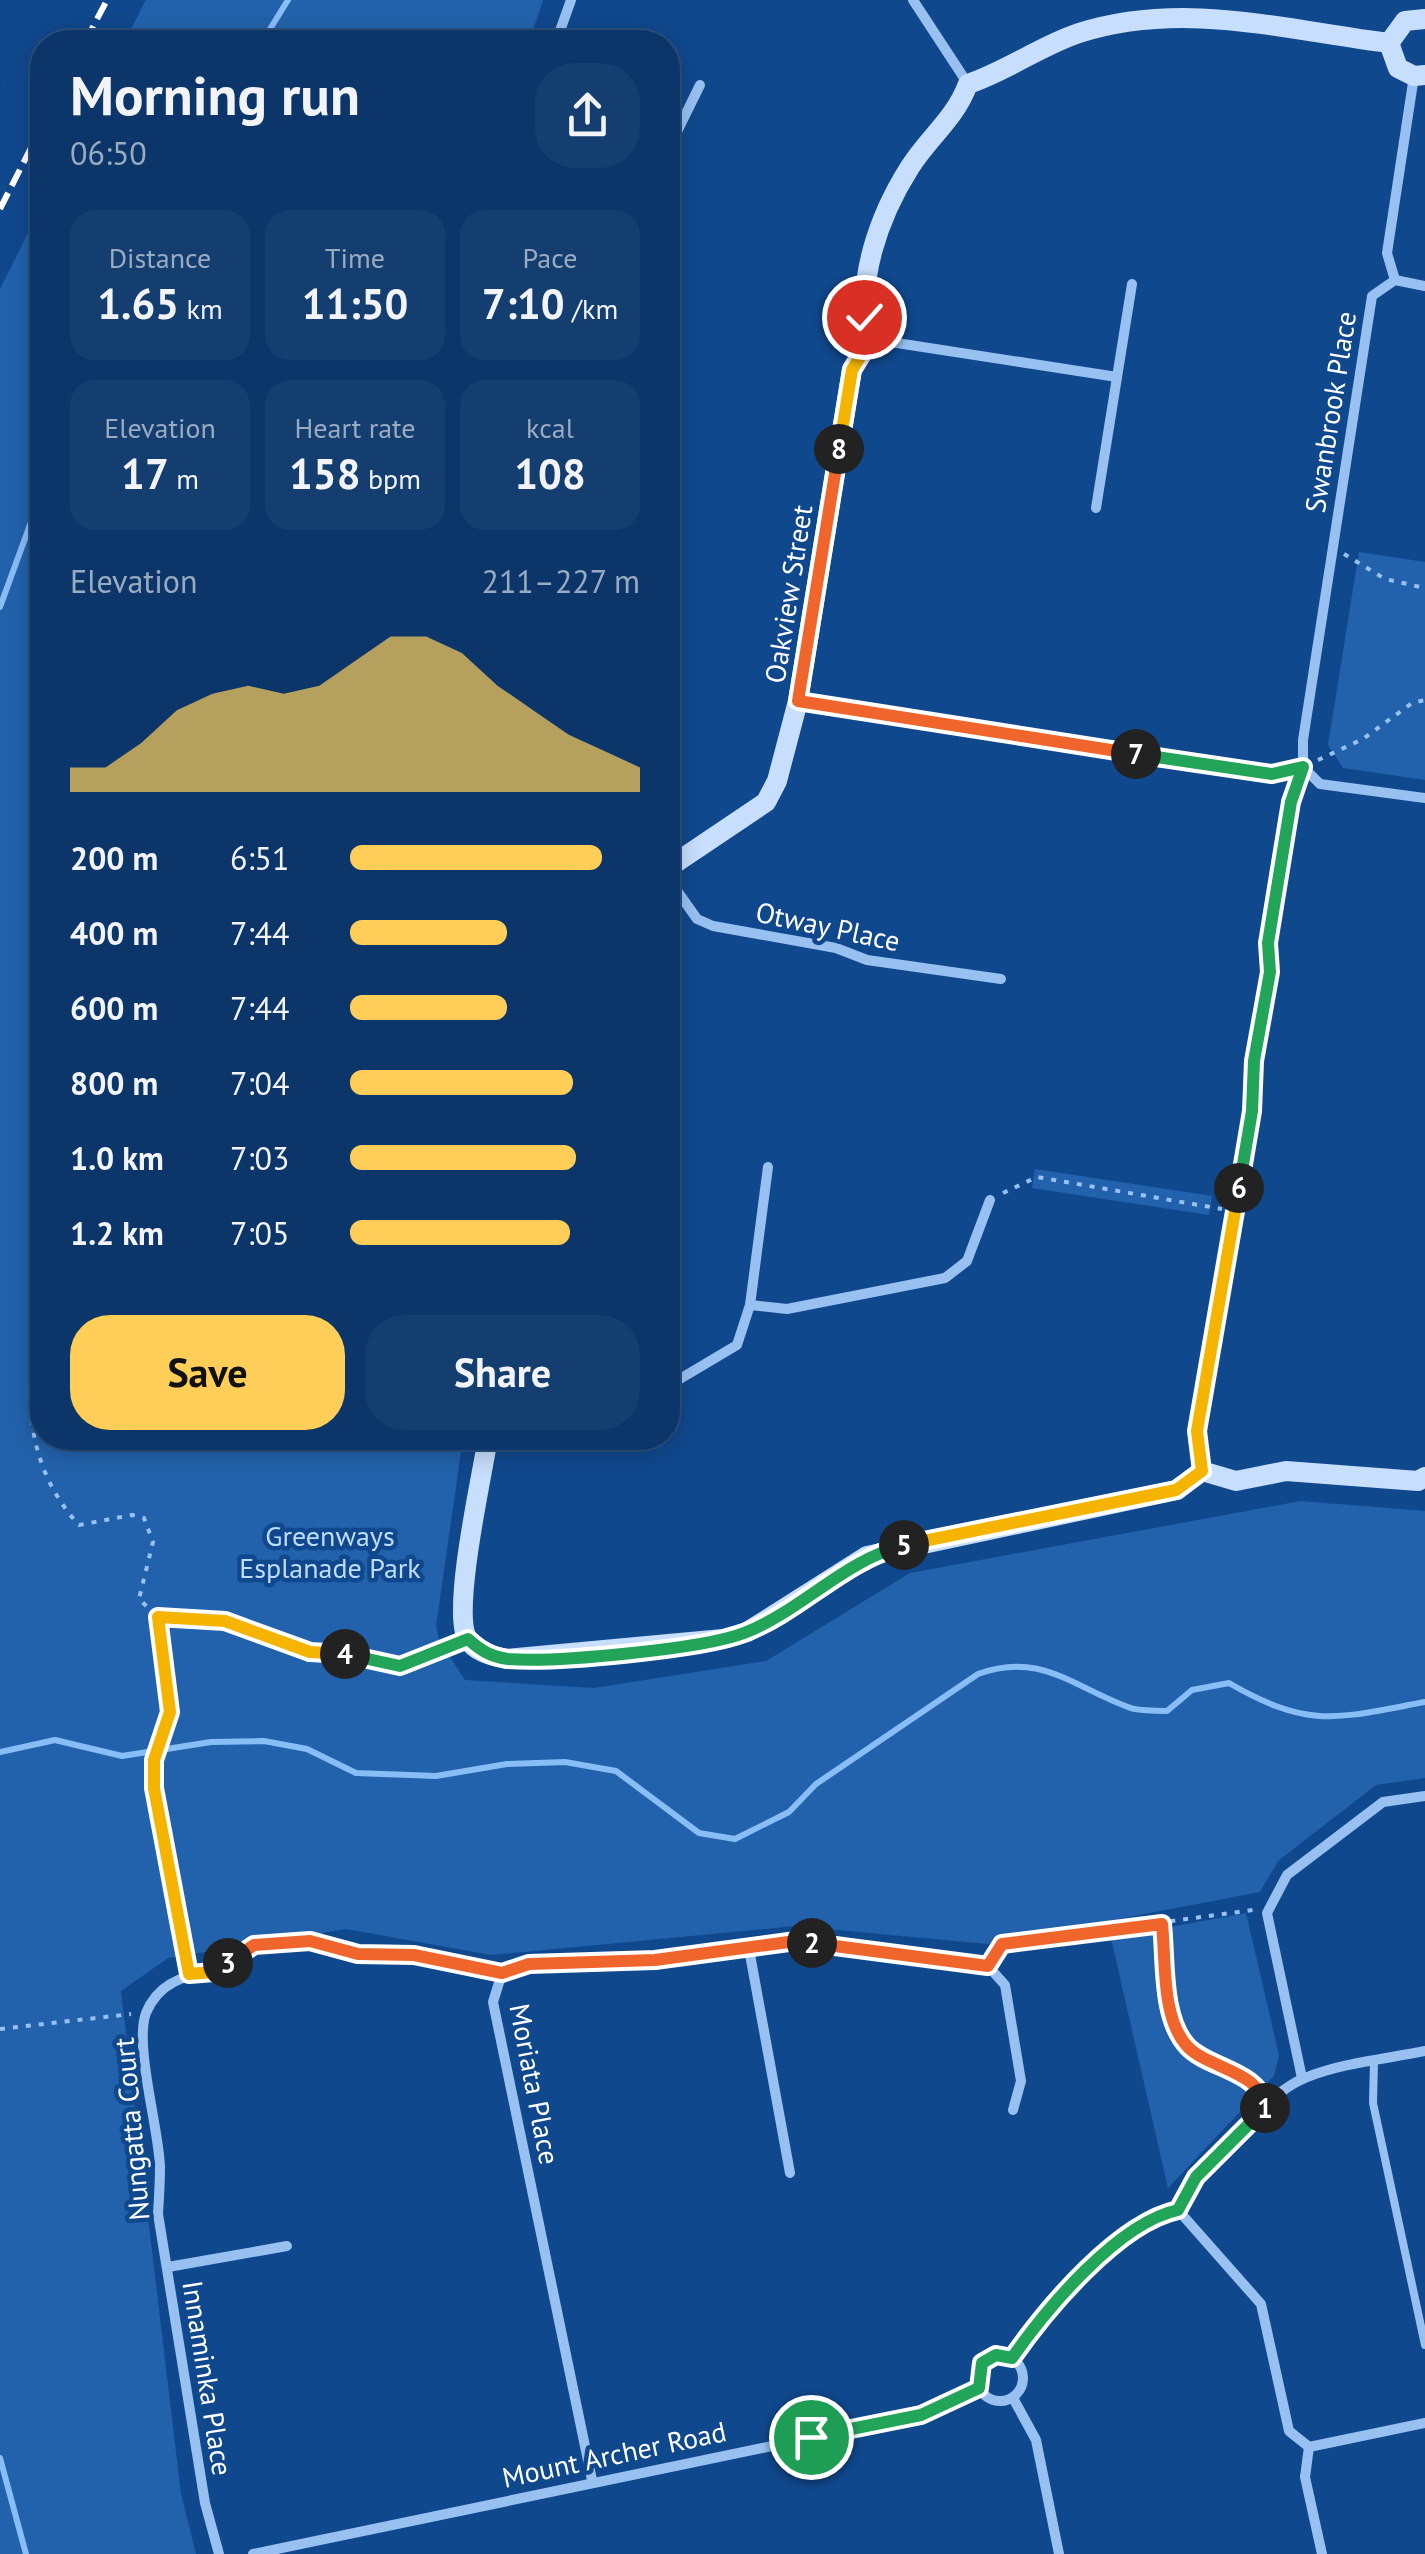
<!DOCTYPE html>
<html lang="en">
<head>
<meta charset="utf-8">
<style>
  body { margin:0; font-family:"PT Sans",sans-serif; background:#153e70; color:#f1f3f6; height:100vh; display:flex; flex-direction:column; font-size:38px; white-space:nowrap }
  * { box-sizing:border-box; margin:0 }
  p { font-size:32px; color:#9aabc1 }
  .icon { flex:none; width:55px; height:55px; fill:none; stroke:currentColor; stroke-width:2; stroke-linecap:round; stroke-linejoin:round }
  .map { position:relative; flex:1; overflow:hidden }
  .panel { position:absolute; left:30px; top:30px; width:650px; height:1420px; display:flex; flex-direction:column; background:#0c366a; border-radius:40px; box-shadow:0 5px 25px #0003,0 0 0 2px #2c507e }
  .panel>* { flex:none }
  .pin { position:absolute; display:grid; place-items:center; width:85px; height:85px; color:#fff; margin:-42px; border:5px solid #fff; border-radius:50%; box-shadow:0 2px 10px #0007 }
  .km { position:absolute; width:50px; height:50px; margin:-25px; border-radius:50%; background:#222; color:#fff; font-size:28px; line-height:50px; text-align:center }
  .round { display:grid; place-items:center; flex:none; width:105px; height:105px; border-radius:40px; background:#153e70 }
  .head { display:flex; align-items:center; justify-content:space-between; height:170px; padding:0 40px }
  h1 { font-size:55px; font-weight:700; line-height:75px }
  .stats { display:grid; grid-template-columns:repeat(3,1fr); gap:15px; height:170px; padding:10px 40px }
  .stats div { display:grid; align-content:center; border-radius:25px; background:#153e70; text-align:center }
  .stats b { font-size:42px; font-weight:700 }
  .stats small { font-size:28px; font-weight:400 }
  .stats p { font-size:28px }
  .chart { height:280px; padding:20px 40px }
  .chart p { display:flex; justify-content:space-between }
  .chart svg { width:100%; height:180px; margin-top:10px; fill:#ffce59; opacity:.7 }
  .action { display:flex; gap:20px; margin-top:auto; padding:20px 40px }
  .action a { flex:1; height:115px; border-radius:40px; background:#ffce59; color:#111; font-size:40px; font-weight:700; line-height:115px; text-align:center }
  .action a+a { background:#153e70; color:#f1f3f6 }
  ul { padding:0 40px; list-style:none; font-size:32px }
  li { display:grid; grid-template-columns:160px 120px 1fr; align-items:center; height:75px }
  li i { height:25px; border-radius:12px; background:#ffce59 }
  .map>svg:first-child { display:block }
  .green { fill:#2262ac }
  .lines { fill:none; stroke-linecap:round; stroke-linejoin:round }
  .stream { stroke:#89bdf6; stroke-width:6 }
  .path { stroke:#98c1f2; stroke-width:4; stroke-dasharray:5 8; stroke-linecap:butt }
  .lane { stroke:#98c1f2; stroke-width:8 }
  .street { stroke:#98c1f2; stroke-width:10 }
  .secondary { stroke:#c7defc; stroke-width:20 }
  .rail { stroke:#fff; stroke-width:6; stroke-dasharray:18 8; stroke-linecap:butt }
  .split-1-casing { stroke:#fff; stroke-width:20 }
  .split-2-casing { stroke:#fff; stroke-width:20 }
  .split-3-casing { stroke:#fff; stroke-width:20 }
  .split-4-casing { stroke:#fff; stroke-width:20 }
  .split-5-casing { stroke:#fff; stroke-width:20 }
  .split-6-casing { stroke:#fff; stroke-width:20 }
  .split-7-casing { stroke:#fff; stroke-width:20 }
  .split-8-casing { stroke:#fff; stroke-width:20 }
  .split-9-casing { stroke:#fff; stroke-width:20 }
  .split-1 { stroke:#22a559; stroke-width:12 }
  .split-2 { stroke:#f0652b; stroke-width:12 }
  .split-3 { stroke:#f0652b; stroke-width:12 }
  .split-4 { stroke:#f5b400; stroke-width:12 }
  .split-5 { stroke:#22a559; stroke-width:12 }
  .split-6 { stroke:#f5b400; stroke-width:12 }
  .split-7 { stroke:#22a559; stroke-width:12 }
  .split-8 { stroke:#f0652b; stroke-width:12 }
  .split-9 { stroke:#f5b400; stroke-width:12 }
  .labels { text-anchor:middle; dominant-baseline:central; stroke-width:9; stroke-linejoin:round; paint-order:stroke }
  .street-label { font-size:28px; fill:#fff; stroke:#10488d }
  .park-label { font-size:28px; fill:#bfdcfd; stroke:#10488d }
</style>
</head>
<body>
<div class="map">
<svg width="1425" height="2554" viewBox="0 0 1425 2554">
  <rect width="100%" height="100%" fill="#10488d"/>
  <g class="green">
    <path d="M146,0H543L529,42H124Z"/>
    <path d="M42,205V1438H463L436,1626L439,1640L465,1680L594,1688L766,1661L910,1573L1301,1501L1425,1511V1778L1376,1785L1278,1861L1260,1892L987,1944L795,1926L491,1955L346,1929L168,1958L121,1991L181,2494L196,2554H0V289Z"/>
    <path d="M1359,552L1425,562V780L1343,768L1328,745Z"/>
    <path d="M1281,800L1299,803L1278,933L1260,930Z"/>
    <path d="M1035,1169L1212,1196L1209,1215L1032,1188Z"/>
    <path d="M1246,1913L1279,2055L1274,2076L1168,2188L1111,1938Z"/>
  </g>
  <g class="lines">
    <g class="stream">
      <path d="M262,42L288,0"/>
      <path d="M0,607L42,492"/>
      <path d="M0,1752L55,1740L122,1756L211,1742L264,1741L307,1749L356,1773L436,1776L507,1764L565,1762L616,1771L699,1833L735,1839L789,1812L816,1784L978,1674C1040,1651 1073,1687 1128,1707C1139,1712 1155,1710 1167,1711L1192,1690L1229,1683C1310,1730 1338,1718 1425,1702"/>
      <path d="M0,2458L26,2554"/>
    </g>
    <g class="path">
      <path d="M1344,554L1385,579L1425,588"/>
      <path d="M1318,760L1363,739L1412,703L1425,700"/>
      <path d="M42,839C31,865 31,885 35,912L42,915"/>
      <path d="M1269,957L1297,784"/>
      <path d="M1003,1193L1037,1177L1222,1209"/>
      <path d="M42,1304C22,1381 22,1463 79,1525L132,1515L144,1518L153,1542L139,1599L158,1617L225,1621L310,1652L401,1666L447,1645"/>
      <path d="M158,1617L170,1712L154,1760V1788L187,1964"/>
      <path d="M1162,1924C1165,1959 1160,2027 1192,2050C1214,2066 1237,2068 1256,2091"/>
      <path d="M995,1954L1002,1944L1253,1910"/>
      <path d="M226,1964L254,1945L310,1941L358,1954L414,1955L488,1971"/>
      <path d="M0,2029L131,2014"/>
    </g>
    <path class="lane" d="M1374,2062L1373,2103L1425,2345"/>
    <g class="street">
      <path d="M913,0L968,84"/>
      <path d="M556,42L571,0"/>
      <path d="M668,150L700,85"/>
      <path d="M1395,280L1425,286"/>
      <path d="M871,339L1117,377"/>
      <path d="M1096,508L1132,284"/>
      <path d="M798,701L1273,775L1303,767L1320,784L1425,798"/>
      <path d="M1303,767V740L1372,296L1395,280L1387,253L1414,76"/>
      <path d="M668,878L697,919L713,926L836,948L867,960L1001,979"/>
      <path d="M750,1305L787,1309L945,1278L967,1261L990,1200"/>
      <path d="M668,1386L737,1345L750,1305L768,1167"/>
      <path d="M1202,1471L1197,1431L1252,1111L1253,1061L1271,972"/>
      <path d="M749,1949L790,2173"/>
      <path d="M214,1972C185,1974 158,1983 146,2013C134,2045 159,2129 160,2167C160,2183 159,2198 158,2214L205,2503L219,2554"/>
      <path d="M1302,2078L1267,1913L1287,1875L1383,1802L1425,1796"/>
      <path d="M1178,2210L1261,2304L1289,2431L1309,2447L1425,2423"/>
      <path d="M168,2267L287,2246"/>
      <circle cx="1000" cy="2378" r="23"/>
      <path d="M1012,2358C1046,2308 1118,2223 1178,2210C1197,2174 1266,2093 1305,2078C1341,2063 1386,2059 1425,2051"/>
      <path d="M1013,2398L1036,2440L1059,2554"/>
      <path d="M1309,2447L1305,2477L1322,2554"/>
      <path d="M592,2480L493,2002L502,1973L529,1964L655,1960L796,1941L970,1961L988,1966L1005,1985L1021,2081L1013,2110"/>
      <path d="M253,2554L921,2415L979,2387"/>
    </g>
    <g class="secondary">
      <path d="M1425,19L1405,21L1389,43L1398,68L1414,76L1425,75"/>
      <path d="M668,868L766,802L777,781L798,701L852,369L871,339C853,285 880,214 910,167C929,137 955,119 968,84C1007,71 1040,46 1079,33C1184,0 1284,30 1389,43"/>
      <path d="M488,1438C482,1475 452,1610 467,1638C475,1653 493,1656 507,1659L723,1639L747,1632L867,1556L1177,1490L1202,1471L1236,1481L1286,1471L1418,1481L1425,1477"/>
    </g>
    <g class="rail">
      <path d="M85,42L107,0"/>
      <path d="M0,209L42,126"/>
    </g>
  </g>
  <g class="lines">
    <g class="split-1-casing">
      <path id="split-1" d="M811,2437L921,2415L979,2388L982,2363L996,2355L1012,2358C1047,2308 1118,2223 1178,2210L1196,2177L1265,2108"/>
    </g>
    <g class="split-2-casing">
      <path id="split-2" d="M812,1943L988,1966L1002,1944L1162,1924C1166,1961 1161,2019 1188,2047C1209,2069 1262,2071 1265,2108"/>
    </g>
    <g class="split-3-casing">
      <path id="split-3" d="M228,1963L254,1945L310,1941L358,1954L414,1955L502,1973L529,1964L655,1960L796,1941L812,1943"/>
    </g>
    <g class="split-4-casing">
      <path id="split-4" d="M228,1963L214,1972L189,1974L154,1788V1760L170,1712L158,1617L225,1621L310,1652L345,1654"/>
    </g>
    <g class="split-5-casing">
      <path id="split-5" d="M345,1654L400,1666L468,1639C480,1650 491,1657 508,1659C553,1663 703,1649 744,1633C801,1611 843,1561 904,1545"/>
    </g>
    <g class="split-6-casing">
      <path id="split-6" d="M904,1545L1176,1490L1202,1471L1197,1431L1239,1188"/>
    </g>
    <g class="split-7-casing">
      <path id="split-7" d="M1136,754L1272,774L1303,767L1291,802L1268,943L1270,972L1254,1061L1252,1111L1239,1188"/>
    </g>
    <g class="split-8-casing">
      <path id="split-8" d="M839,449L798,701L1136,754"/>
    </g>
    <g class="split-9-casing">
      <path id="split-9" d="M839,449L852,370L871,339L864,317"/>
    </g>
    <use href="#split-1" class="split-1"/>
    <use href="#split-2" class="split-2"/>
    <use href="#split-3" class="split-3"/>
    <use href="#split-4" class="split-4"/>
    <use href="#split-5" class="split-5"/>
    <use href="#split-6" class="split-6"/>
    <use href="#split-7" class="split-7"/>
    <use href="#split-8" class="split-8"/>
    <use href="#split-9" class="split-9"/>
  </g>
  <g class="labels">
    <g class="street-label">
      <text transform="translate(1330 412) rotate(-81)">Swanbrook Place</text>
      <text transform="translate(788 594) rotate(-81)">Oakview Street</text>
      <text transform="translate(828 926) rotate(12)">Otway Place</text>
      <text transform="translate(535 2084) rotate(79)">Moriata Place</text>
      <text transform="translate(131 2129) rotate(-95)">Nungatta Court</text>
      <text transform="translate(208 2378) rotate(81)">Innaminka Place</text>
      <text transform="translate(614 2454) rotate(-12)">Mount Archer Road</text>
    </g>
    <g class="park-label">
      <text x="330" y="1535">Greenways<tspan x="330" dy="32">Esplanade Park</tspan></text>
    </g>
  </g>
</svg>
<div class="pin" style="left:811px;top:2437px;background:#1e9e55"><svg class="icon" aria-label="arrive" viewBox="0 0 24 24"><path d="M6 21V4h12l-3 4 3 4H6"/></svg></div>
<div class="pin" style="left:864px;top:317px;background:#d93025"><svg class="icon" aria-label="check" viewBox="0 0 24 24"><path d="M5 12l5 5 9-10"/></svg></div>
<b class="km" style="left:1265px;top:2108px">1</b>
<b class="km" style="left:812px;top:1943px">2</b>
<b class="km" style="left:228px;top:1963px">3</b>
<b class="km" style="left:345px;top:1654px">4</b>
<b class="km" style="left:904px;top:1545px">5</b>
<b class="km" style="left:1239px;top:1188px">6</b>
<b class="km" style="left:1136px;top:754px">7</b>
<b class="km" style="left:839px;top:449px">8</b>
<section class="panel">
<div class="head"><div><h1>Morning run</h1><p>06:50</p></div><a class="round"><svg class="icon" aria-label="share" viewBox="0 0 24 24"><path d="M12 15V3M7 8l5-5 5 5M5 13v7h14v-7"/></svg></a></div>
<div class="stats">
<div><p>Distance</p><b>1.65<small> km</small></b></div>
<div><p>Time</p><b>11:50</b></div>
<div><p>Pace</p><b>7:10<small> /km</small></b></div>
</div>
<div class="stats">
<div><p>Elevation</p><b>17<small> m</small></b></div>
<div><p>Heart rate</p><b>158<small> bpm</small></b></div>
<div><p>kcal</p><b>108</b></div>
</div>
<div class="chart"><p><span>Elevation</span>211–227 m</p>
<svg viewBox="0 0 160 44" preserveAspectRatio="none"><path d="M0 44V38L10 38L20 32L30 24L40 20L50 18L60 20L70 18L80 12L90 6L100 6L110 10L120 18L130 24L140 30L150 34L160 38V44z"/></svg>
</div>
<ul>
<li><b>200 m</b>6:51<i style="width:87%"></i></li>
<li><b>400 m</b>7:44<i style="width:54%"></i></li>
<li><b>600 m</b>7:44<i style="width:54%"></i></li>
<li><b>800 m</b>7:04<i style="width:77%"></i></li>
<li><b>1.0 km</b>7:03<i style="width:78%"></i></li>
<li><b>1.2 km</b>7:05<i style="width:76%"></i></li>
</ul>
<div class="action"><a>Save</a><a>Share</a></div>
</section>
</div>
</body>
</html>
